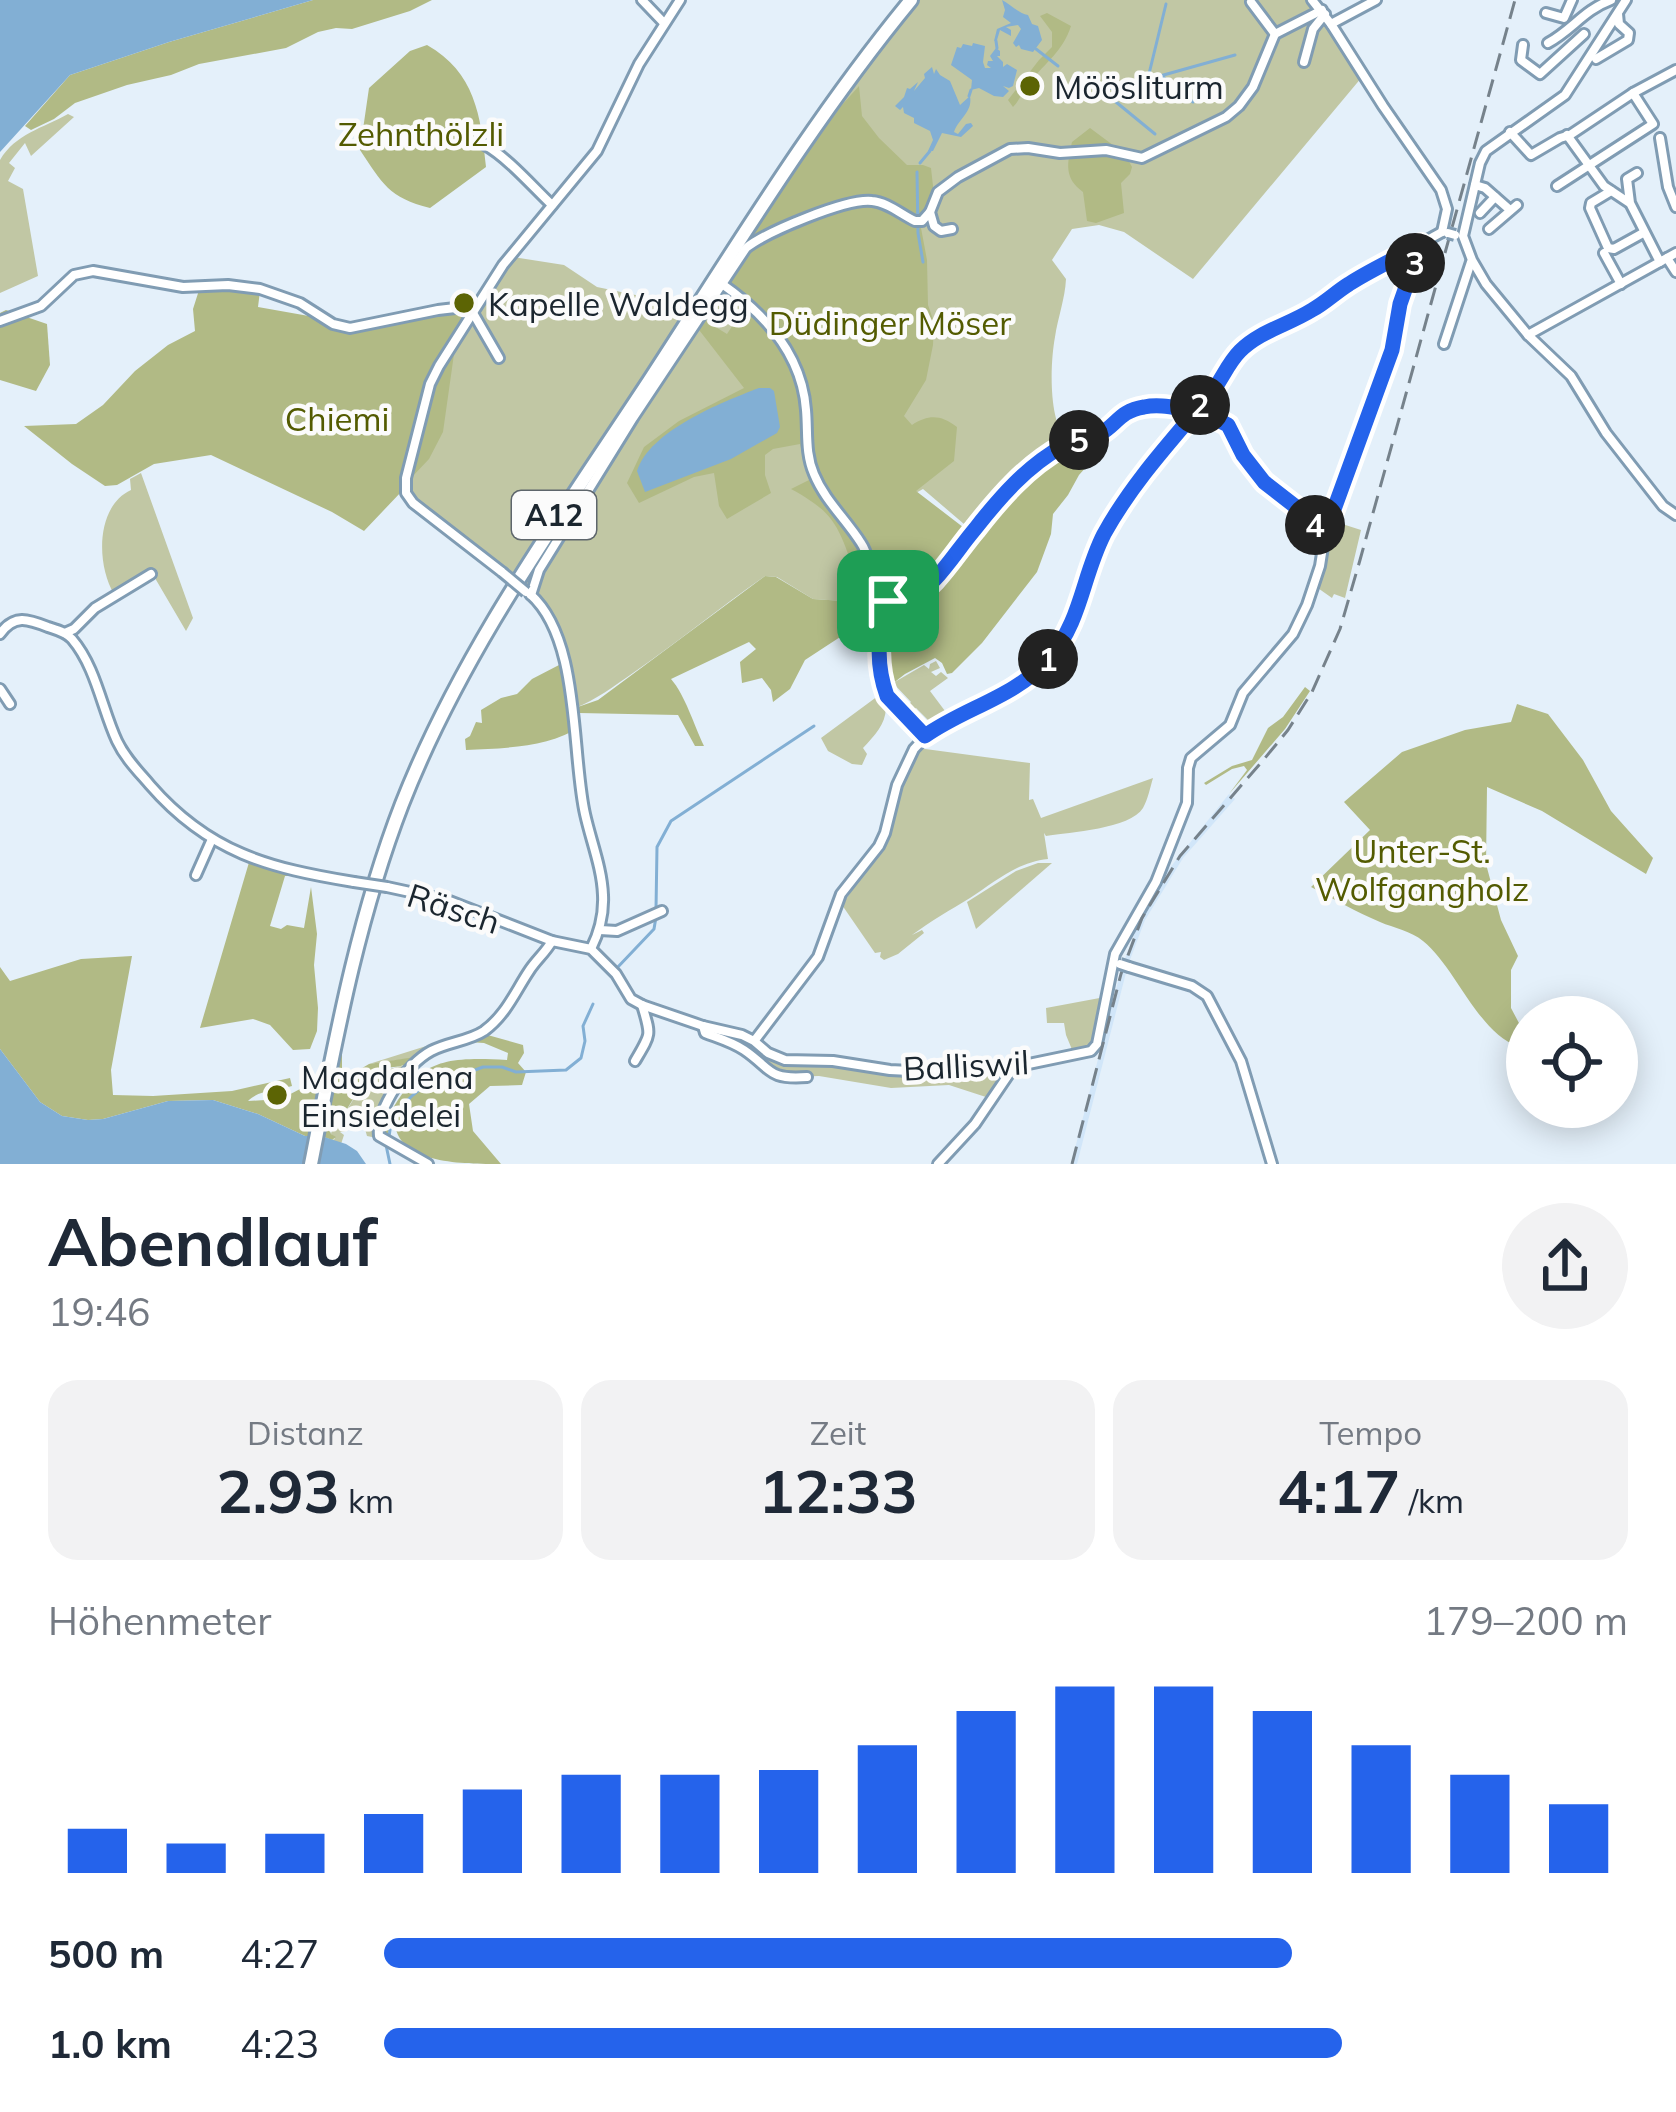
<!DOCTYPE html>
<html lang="de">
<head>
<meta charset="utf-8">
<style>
  body { margin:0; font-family:Mulish,sans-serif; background:#f2f2f3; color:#1f2937; height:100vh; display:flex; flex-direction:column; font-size:45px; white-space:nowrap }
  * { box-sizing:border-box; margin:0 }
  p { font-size:39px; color:#747a83 }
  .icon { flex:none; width:66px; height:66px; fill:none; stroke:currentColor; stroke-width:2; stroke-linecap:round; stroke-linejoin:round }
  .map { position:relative; height:1164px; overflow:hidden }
  .details { display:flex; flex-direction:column; background:#fff; flex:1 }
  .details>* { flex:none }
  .fabs { position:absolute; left:1506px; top:996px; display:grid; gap:24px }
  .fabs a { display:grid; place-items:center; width:132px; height:132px; border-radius:50%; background:#fff; box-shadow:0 6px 30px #0003; font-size:60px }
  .pin { position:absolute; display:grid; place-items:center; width:102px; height:102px; color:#fff; margin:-51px; border-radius:24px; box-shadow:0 6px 18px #0006 }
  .km { position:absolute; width:60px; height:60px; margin:-30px; border-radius:50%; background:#222; color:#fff; font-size:33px; line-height:60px; text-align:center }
  .round { display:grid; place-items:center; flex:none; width:126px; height:126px; border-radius:63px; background:#f2f2f3 }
  .headline { display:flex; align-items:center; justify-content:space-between; height:204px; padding:0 48px }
  h1 { font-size:66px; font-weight:700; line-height:90px }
  .figures { display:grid; grid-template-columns:repeat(3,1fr); gap:18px; height:204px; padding:12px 48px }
  .figures div { display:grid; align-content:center; border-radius:30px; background:#f2f2f3; text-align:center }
  .figures b { font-size:60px; font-weight:700 }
  .figures small { font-size:33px; font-weight:400 }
  .figures p { font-size:33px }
  .chart { height:336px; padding:24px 48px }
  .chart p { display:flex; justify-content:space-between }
  .chart svg { width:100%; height:216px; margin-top:12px; stroke:#2563eb; stroke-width:6 }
  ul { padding:0 48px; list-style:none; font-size:39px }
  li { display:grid; grid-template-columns:192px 144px 1fr; align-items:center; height:90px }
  li i { height:30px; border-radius:15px; background:#2563eb }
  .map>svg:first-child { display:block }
  .built { fill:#d1e6f9 }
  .green { fill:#c1c7a4 }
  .forest { fill:#b1ba85 }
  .water { fill:#82afd4 }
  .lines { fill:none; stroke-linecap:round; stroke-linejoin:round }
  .stream { stroke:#82afd4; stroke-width:3 }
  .minor-casing { stroke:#809cb3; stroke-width:14 }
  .highway-casing { stroke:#809cb3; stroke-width:18 }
  .minor { stroke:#fff; stroke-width:8 }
  .highway { stroke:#fff; stroke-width:12 }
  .rail { stroke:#76828b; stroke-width:3; stroke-dasharray:18 9; stroke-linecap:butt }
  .minor-bridge-casing { stroke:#809cb3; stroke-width:14; stroke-linecap:butt }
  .minor-bridge { stroke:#fff; stroke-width:8 }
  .route-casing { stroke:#fff; stroke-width:24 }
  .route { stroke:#2563eb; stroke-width:15 }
  .poi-dot { fill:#5c6404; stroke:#fbfbfb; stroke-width:4.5 }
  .labels { text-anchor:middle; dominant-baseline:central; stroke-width:9; stroke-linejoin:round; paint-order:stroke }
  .shield { fill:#fbfbfb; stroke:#5e666c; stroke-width:3 }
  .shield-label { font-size:30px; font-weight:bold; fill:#1b262f }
  .poi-label { font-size:33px; fill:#1b262f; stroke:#fbfbfb; text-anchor:start }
  .park-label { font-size:33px; fill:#535b01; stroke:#fbfbfb }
  .street-label { font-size:33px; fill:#1b262f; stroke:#fbfbfb }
</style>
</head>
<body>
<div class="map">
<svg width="1676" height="1164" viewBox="0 0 1676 1164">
  <rect width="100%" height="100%" fill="#e4f0fa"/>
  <path class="built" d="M1229,794L1235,799L1183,858L1145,920L1128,965L1077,1164H1071L1122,966L1141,918L1165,874Z"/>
  <g class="green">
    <path d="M919,0H1310L1321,12L1362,77L1193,279L1124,232L1099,225L1072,229L1052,260L1066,279C1065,299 1058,317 1055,337C1050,364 1048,423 1068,442L971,530L923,489L842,534L870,560L881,595L854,615L843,601L813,599L777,577L765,576C720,607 678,642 633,673C614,686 596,700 575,708C568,671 564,630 540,600L409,495L407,483L436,373L513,257L564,265L597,287L650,298L691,321L854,82Z"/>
    <path d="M68,114L74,117L31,156L25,143L9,163L15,168L8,181L23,189L38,276L0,293V160C15,134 43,128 68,114Z"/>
    <path d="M141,473L193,618L186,631L152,573L114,594C96,564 96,506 131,490L130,479Z"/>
    <path d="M1336,522L1361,530L1345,598L1334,594L1332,598L1315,586L1330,524Z"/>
    <path d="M936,661L940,668L931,672L936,676L941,672L948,678L930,691L951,719L929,728L927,726L930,722L916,708L913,710L908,705L911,702L893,683L924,665L929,669L930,664Z"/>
    <path d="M882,693C893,716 878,732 863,748L867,754L862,765L852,764L828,751L821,738Z"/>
    <path d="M918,748L1030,763L1029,800L1033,799L1041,818L1153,778C1150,788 1148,799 1143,808C1130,829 1070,832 1046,836L1044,833L1048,859C1017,862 995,882 970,898C950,910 931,921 912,935L922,930L924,933L898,954L884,960L880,957L881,952L875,953L842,905L877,853L898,791Z"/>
    <path d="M1038,863H1052L976,929L967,902L1016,871Z"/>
    <path d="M1105,997L1094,1046L1073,1052L1066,1035L1064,1023H1047L1046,1008Z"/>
    <path d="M708,1029L748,1040L768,1055L806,1062L876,1069L1001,1071L1002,1079L989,1098L949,1085L891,1088L819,1076L786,1077Z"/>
    <path d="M477,1033L431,1050L385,1102L373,1136L377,1138L367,1136L365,1129L351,1125L346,1131L340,1132L344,1135L341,1144L332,1140L335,1139L331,1134L332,1130H335C358,1094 362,1071 409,1065L414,1058L369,1064L439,1042Z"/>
  </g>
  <g class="forest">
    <path d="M313,0H432L410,11L352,29L336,28L318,32L286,48L199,64L171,75L127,85L75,103L54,119L31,130L25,126L70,75L169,42Z"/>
    <path d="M1047,13L1071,26C1063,51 1046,62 1030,82C1023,90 1020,100 1013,107L1008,100L1039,60L1052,47V32L1040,16Z"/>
    <path d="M427,45C475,72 481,116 486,167L430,208C389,198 382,183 360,150L369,88L410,51Z"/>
    <path d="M859,86L862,116L879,138L907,165H923L931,168L934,195L922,223L924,227L921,228L927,260L928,305L934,322L933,345L926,380L904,416L912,425C929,414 941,415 957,427L954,461L916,491L972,534C996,506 1045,447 1082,440C1091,438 1102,439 1112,438L1079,475L1068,495L1053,514L1051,534L1037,572L982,643L952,673L947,674L942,663L935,658L905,674L887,688L885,675L865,649L872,641L868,629L860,624L805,660L790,689L773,702L771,690L762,678L742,683L740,662L756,649L749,642L671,679C685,695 694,725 704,746H695L678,715L579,713L581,726C549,748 504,748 466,750L465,739L470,736L476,722L482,723L481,710L501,698L517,694L532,679L559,665L563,669L572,709L598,700L765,576L776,577L813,599L844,601L854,615L880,595L869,573L870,561L853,567C837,523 833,512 791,489L809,480L800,444L773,449L765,455V475L771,493L727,519L719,506L714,473L694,477L639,503L627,483L644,447L679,421L744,388L696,326L700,320H704L727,334L744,308L737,303L742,301L726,284L749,246L744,242L841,106Z"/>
    <path d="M1090,128L1125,154L1132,167L1130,174L1121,183L1124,213L1096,223L1087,221L1083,192C1064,178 1067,164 1072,142Z"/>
    <path d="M200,287L260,291L258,307L320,318L350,330L374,328L439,311L471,310L455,347L443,432L429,459L411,478L404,477L402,491L364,531L332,512L211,455L154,464L117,485L105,486L72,464L24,426L76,424L103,405L135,371L168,345L195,331L193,309Z"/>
    <path d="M6,310L47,324L50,365L36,391L0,380V313Z"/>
    <path d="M1305,687L1310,691L1285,729L1229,794L1247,770L1244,766L1232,769L1206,785L1204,783L1232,766L1252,760L1268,728L1283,717Z"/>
    <path d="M1517,704L1548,714L1583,760L1611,811L1653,858L1646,874L1542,811L1487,787L1486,864L1501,920L1518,956L1511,970V1008L1520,1025L1519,1047C1477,1032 1457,969 1423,941C1411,931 1394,928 1380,922C1356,912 1334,899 1311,887L1370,830L1344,802L1402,752L1465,730L1511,722Z"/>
    <path d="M250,859L298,876H285L270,926L281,929L287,925L304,928L311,887L317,934L314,965L318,1008L317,1031L310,1049L293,1050L270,1025L253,1019L200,1028Z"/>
    <path d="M132,956L111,1070L113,1095L153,1096L232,1091L290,1078L292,1086C277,1091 260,1089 248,1101L281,1099L300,1089L326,1096L342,1046V1080L369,1064L415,1057C404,1071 394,1063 379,1072C358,1084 348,1110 335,1129L331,1124L328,1125L331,1134L336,1137L332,1140L321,1136H305L258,1114L213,1100L168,1101L103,1119L88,1120L62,1116L40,1102L0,1049V967L10,981L81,959Z"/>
    <path d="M484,1034L523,1045L524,1053L518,1063L526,1072L522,1085L490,1086L469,1104L473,1131L501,1164C464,1164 399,1164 395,1124L389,1126L388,1140L383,1127C416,1062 436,1056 507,1060L508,1053L484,1043L469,1042L468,1038Z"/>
  </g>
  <g class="water">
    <path d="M0,0H313L169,42L70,75L0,152Z"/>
    <path d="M1002,0C1010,4 1018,13 1028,15L1032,24L1038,26L1042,40L1033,52L1021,49L1019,45L1016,47L1013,43L1021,29L1018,25L1006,27L1011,30V36L1000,30L997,40L994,41L997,29L1011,23L1003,17L1005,10Z"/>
    <path d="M973,43L985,46L983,62L985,68H991L987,65L988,61H993L990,56L996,48L1000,51V56H997L1003,62V67L1007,64L1017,70L1013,86L1009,88L1003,86L1009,91L1003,97L994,96L979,88L971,90L972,80L951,65L957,47L961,48L963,44L972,46Z"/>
    <path d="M932,67L934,74L936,69L940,75L950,81L960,105L970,96C973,112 959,118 954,132L958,134L966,124L971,123L973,126L961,137L942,133L933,151H928L933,140L930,131L914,123V118L904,113L903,107L900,110L895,106L904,97L907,88L910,89L918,82L914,91L925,78L924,74Z"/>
    <path d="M759,388H770L774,391L780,427L777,433L731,459L645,492L637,471C649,431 722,402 759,388Z"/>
    <path d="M0,1049L40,1102L62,1116L88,1120L103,1119L168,1101L213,1100L258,1114L305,1136H321L346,1144L357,1151L366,1164H0Z"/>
  </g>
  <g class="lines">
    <g class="stream">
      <path d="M996,41L997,48"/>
      <path d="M1036,49L1058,66"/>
      <path d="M1078,73L1103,91L1124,83H1135L1235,55"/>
      <path d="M1162,76L1193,102"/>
      <path d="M1148,78L1166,4"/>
      <path d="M1105,93L1155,134"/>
      <path d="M969,96L971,90"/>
      <path d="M920,163L930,151"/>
      <path d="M917,172L918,233L923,262"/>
      <path d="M656,909L657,847L671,821L814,726"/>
      <path d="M616,969L654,929L656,917"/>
      <path d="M389,1137C390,1112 415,1090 436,1080H449L483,1067H502L516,1072L566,1070L581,1058L585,1041L583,1026L593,1004"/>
      <path d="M386,1145L390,1164"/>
    </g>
    <g class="minor-casing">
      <g id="minor">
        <path d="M642,0L664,23"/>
        <path d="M1312,0L1331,24L1383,106L1441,190L1447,209L1442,232"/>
        <path d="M1626,0L1565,95L1486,151L1480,163L1463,236L1472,260L1486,284L1528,335L1571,376L1606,433L1663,506L1676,515"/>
        <path d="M1251,2L1275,34"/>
        <path d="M1546,13L1564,18L1572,0"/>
        <path d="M1331,24L1376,0"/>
        <path d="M1548,43C1572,30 1584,10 1611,0"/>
        <path d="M1523,45L1521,60L1540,74L1584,34"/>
        <path d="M1596,59L1628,40L1629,33L1619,24L1618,14"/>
        <path d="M1304,62L1313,29L1325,14"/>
        <path d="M1510,132L1531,155L1560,138L1570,135L1633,93"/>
        <path d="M1567,135L1604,186L1628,202"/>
        <path d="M1660,138L1668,187L1676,207"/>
        <path d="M485,145C507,157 533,187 552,205"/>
        <path d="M1637,173L1627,179L1630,203L1660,262"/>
        <path d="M1475,185L1485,188L1510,210"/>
        <path d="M1557,186L1653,124L1633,93L1676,70"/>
        <path d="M1611,191L1591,203L1590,208L1608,248L1614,249L1643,233"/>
        <path d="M1480,213L1495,197"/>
        <path d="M952,229L941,231L934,226L930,212L938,192L958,177L1010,149L1028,148L1060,153L1106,150L1142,158L1226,117L1239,106L1253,87L1275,34L1322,10"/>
        <path d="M1489,229L1517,205"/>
        <path d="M1604,253L1621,284"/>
        <path d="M1667,258L1676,272"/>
        <path d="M722,284C765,314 802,355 806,410C808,433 805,453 814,474C825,501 846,519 861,543C868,553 869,566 874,577C877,585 884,593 888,601L903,604L928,588L1009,488L1043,459L1065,445L1104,432L1119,416L1147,406L1199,411L1223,421L1231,429L1249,464L1264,482L1305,514L1325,534"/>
        <path d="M473,313L499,358"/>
        <path d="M0,321L41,306L74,275L93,271L183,287L228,285L260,289L300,303L333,324L350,328L438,310L464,307L474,309"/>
        <path d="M1528,335L1676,253"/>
        <path d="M1444,344L1471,262"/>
        <path d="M502,572L413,503L406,493V478L430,384L439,366L503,265L597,151L639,64L680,0"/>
        <path d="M530,594C581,639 571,752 585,814C591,841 602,868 603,895C604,915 600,931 591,949"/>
        <path d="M531,595L539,570L633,418L746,248C766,232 847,198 872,201C887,202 902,215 915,221H922L930,212"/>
        <path d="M888,601C879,631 870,672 890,699C900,713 914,724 925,736"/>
        <path d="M65,633L74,629L95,608L151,574"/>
        <path d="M0,634C14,614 28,619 48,627C57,630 66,632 72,639C96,667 102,709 117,741C125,758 138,771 150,785C209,853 269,868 354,882"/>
        <path d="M0,689L10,704"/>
        <path d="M196,875L212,839"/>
        <path d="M387,887L447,900L552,941L591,949L616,974L631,999L642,1005L703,1026L742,1035L754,1041L768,1053L785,1060L833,1061L890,1070L930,1072L1014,1067L1091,1051L1097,1044L1115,954L1156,882L1187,803L1188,768L1191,758L1230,725L1243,693L1293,634L1307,605L1320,566L1325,534L1392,350L1400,304L1421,244"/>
        <path d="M600,930L617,931L662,911"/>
        <path d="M1129,967L1192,986L1207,996L1241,1061L1272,1164"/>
        <path d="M703,1026L705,1033C718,1038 732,1042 744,1050C772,1069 767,1080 807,1077"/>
        <path d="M755,1040L818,957L841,894L879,846L885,833L897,785L914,749L931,731L1015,689L1051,657L1077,614L1097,551L1108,527L1150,465L1212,393L1236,356L1260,336L1312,310L1358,278L1442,232"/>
        <path d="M635,1061C652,1032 651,1036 642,1005"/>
        <path d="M428,1164L379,1136C376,1109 407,1064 431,1051C448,1042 469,1041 484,1031C506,1015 515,992 529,971C536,960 546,952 552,941"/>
        <path d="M938,1164L975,1124L1013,1068"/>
      </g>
    </g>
    <g class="highway-casing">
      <path id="highway" d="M311,1164C335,1042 357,920 402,804C462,651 559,518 649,381C733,252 813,119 911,0"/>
    </g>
    <use href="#minor" class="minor"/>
    <use href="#highway" class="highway"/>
    <path class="rail" d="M1072,1164L1121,974L1142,918L1180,856L1265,758L1288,730L1312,692L1340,629L1360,560L1515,0"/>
    <g class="minor-bridge-casing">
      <g id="minor-bridge">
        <path d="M1448,233L1455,235"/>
        <path d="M502,572L526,592"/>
        <path d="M354,882L387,887"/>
        <path d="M1120,964L1129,967"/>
      </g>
    </g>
    <use href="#minor-bridge" class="minor-bridge"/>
  </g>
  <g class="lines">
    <g class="route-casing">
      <path id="route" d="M888,601C878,634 875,663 887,696L925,736C966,707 1014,698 1049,659C1082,620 1082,577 1104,534C1132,483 1172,440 1209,396C1221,382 1227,364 1240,351C1260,331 1288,325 1312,310C1325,303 1336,292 1349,284C1372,269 1398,258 1421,244L1400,304L1392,350L1325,534L1305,514L1264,482L1243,455L1228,425L1199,411C1181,410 1163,403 1144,407C1118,411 1117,426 1098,435C1086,441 1074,440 1063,446C1027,466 1000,497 975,529C953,555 936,586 906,603L888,601"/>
    </g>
    <use href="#route" class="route"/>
  </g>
  <g class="poi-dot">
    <circle cx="1030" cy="86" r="12"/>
    <circle cx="464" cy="303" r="12"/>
    <circle cx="277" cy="1095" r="12"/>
  </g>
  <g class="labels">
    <rect class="shield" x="512" y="491" width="84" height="48" rx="9"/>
    <g class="shield-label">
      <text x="554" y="515">A12</text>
    </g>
    <g class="poi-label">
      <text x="1054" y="86">Möösliturm</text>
      <text x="488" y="303">Kapelle Waldegg</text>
      <text x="301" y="1076">Magdalena<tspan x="301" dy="38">Einsiedelei</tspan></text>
    </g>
    <g class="park-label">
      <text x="421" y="133">Zehnthölzli</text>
      <text x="890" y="322">Düdinger Möser</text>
      <text x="337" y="418">Chiemi</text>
      <text x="1422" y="850">Unter-St.<tspan x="1422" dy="38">Wolfgangholz</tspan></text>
    </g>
    <g class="street-label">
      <text transform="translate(454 908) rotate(18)">Räsch</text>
      <text transform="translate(966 1065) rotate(-3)">Balliswil</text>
    </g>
  </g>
</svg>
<div class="fabs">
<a><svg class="icon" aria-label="locate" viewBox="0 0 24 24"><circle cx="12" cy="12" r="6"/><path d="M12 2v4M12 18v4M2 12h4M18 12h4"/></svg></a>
</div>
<div class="pin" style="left:888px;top:601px;background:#1e9e55"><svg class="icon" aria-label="arrive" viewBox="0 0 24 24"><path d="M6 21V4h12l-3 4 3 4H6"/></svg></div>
<b class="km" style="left:1048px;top:659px">1</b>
<b class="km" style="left:1200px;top:405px">2</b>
<b class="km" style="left:1415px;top:263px">3</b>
<b class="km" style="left:1315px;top:525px">4</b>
<b class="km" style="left:1079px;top:440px">5</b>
</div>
<section class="details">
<div class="headline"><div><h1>Abendlauf</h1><p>19:46</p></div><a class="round"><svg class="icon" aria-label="share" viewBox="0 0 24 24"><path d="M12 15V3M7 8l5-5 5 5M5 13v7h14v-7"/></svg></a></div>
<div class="figures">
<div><p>Distanz</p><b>2.93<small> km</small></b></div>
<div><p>Zeit</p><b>12:33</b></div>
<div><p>Tempo</p><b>4:17<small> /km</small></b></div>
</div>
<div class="chart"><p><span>Höhenmeter</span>179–200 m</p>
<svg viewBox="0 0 160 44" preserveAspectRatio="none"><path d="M5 44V35M15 44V38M25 44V36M35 44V32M45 44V27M55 44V24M65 44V24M75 44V23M85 44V18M95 44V11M105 44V6M115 44V6M125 44V11M135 44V18M145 44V24M155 44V30"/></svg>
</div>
<ul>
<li><b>500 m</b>4:27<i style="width:73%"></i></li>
<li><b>1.0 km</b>4:23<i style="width:77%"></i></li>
</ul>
</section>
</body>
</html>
